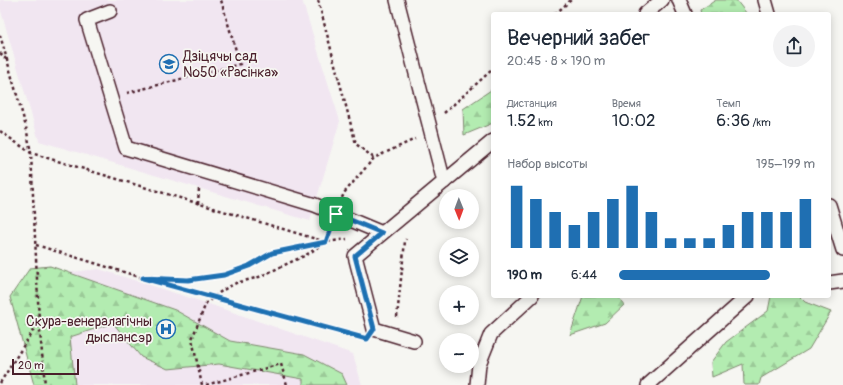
<!DOCTYPE html>
<html lang="ru">
<head>
<meta charset="utf-8">
<style>
  body { margin:0; font-family:Pangolin,sans-serif; background:#f2f2f3; color:#1f2937; height:100vh; display:flex; flex-direction:column; font-size:15px; white-space:nowrap }
  * { box-sizing:border-box; margin:0 }
  p { font-size:13px; color:#747a83 }
  .icon { flex:none; width:22px; height:22px; fill:none; stroke:currentColor; stroke-width:2; stroke-linecap:round; stroke-linejoin:round }
  .map { position:relative; flex:1; overflow:hidden }
  .side { position:absolute; left:491px; top:12px; width:340px; height:286px; display:flex; flex-direction:column; background:#fff; border-radius:4px; box-shadow:0 2px 10px #0003 }
  .side>* { flex:none }
  .needle { width:26px; rotate:179deg }
  .controls { position:absolute; left:439px; top:189px; display:grid; gap:8px }
  .controls a { display:grid; place-items:center; width:40px; height:40px; border-radius:50%; background:#fff; box-shadow:0 2px 10px #0003; font-size:20px }
  .scale { position:absolute; left:12px; bottom:10px; width:67px; box-sizing:border-box; padding-left:4px; border:2px solid #4a1f2b; border-top:0; font-size:11px; line-height:14px; white-space:nowrap; color:#4a1f2b; -webkit-text-stroke:3px #f6f6f2; paint-order:stroke }
  .pin { position:absolute; display:grid; place-items:center; width:34px; height:34px; color:#fff; margin:-17px; border-radius:8px; box-shadow:0 2px 6px #0006 }
  .round { display:grid; place-items:center; flex:none; width:42px; height:42px; border-radius:21px; background:#f2f2f3 }
  .head { display:flex; align-items:center; justify-content:space-between; height:68px; padding:0 16px }
  h1 { font-size:22px; font-weight:600; line-height:30px }
  .metrics { display:grid; grid-template-columns:repeat(3,1fr); gap:6px; height:68px; padding:4px 16px }
  .metrics div { display:grid; align-content:center }
  .metrics b { font-size:17px; font-weight:600 }
  .metrics small { font-size:11px; font-weight:400 }
  .metrics p { font-size:11px }
  .chart { height:112px; padding:8px 16px }
  .chart p { display:flex; justify-content:space-between }
  .chart svg { width:100%; height:72px; margin-top:4px; stroke:#1f6fb2; stroke-width:6 }
  ul { padding:0 16px; list-style:none; font-size:13px }
  li { display:grid; grid-template-columns:64px 48px 1fr; align-items:center; height:30px }
  li i { height:10px; border-radius:5px; background:#1f6fb2 }
  .map>svg:first-child { display:block }
  .built { fill:#f1e6f1 }
  .forest { fill:url(#forest-firs); stroke:#7e866e }
  .lines { fill:none; stroke-linecap:round; stroke-linejoin:round }
  .service-casing { stroke:#4a1f2b; stroke-width:16 }
  .path { stroke:#4a1f2b; stroke-width:2.5; stroke-dasharray:3 3; stroke-linecap:butt }
  .service { stroke:#f6f6f2; stroke-width:13 }
  .route-casing { stroke:#fff; stroke-width:8 }
  .route { stroke:#1f6fb2; stroke-width:5 }
  .labels { text-anchor:middle; dominant-baseline:central; stroke-width:3.5; stroke-linejoin:round; paint-order:stroke }
  .poi-label { font-size:14px; fill:#4a1f2b; stroke:#f6f6f2; text-anchor:start }
</style>
</head>
<body>
<div class="map">
<svg width="843" height="385" viewBox="0 0 843 385">
  <defs>
    <pattern id="forest-firs" width="22" height="20" patternUnits="userSpaceOnUse"><rect width="22" height="20" fill="#b3ecb1"/><path d="M5 1l3.5 6h-7zM16 11l3.5 6h-7z" fill="#9bca98"/></pattern>
  </defs>
  <rect width="100%" height="100%" fill="#f6f6f2"/>
  <filter id="ink" filterUnits="userSpaceOnUse"><feTurbulence type="fractalNoise" baseFrequency=".025" numOctaves="2"/><feDisplacementMap in="SourceGraphic" scale="8" xChannelSelector="R" yChannelSelector="G"/><feConvolveMatrix kernelMatrix="1 2 1 2 8 2 1 2 1" color-interpolation-filters="sRGB"/></filter>
  <g filter="url(#ink)">
    <g class="built">
      <path d="M0,0H302L340,121L310,221L39,141L0,8Z"/>
      <path d="M99,269L206,303L353,354L362,385H57L63,273Z"/>
    </g>
    <g class="forest">
      <path d="M716,0H736L747,14H701L700,10Z"/>
      <path d="M491,90L493,91V123L464,135L463,109Z"/>
      <path d="M50,266L175,310L230,341L304,354L342,374L347,385H303V379L219,364L168,369L141,357L113,323L70,337L75,385H34L10,297L30,268Z"/>
      <path d="M583,296H618L624,305L605,323L570,335Z"/>
      <path d="M771,296H799L805,302L831,312L809,349L761,378L759,385H744L743,364L712,377L711,362L726,342L768,311Z"/>
    </g>
    <g class="lines">
      <g class="service-casing">
        <g id="service">
          <path d="M397,0L444,182"/>
          <path d="M679,0L685,14"/>
          <path d="M765,0L769,14"/>
          <path d="M110,11L87,20L126,148L315,205L382,233"/>
          <path d="M645,14L662,0"/>
          <path d="M829,205L843,250"/>
          <path d="M829,283L843,281"/>
          <path d="M414,341L374,329L355,256L493,141"/>
          <path d="M477,385L479,364L491,334L532,296"/>
          <path d="M648,385L748,296"/>
        </g>
      </g>
      <g class="path">
        <path d="M318,0L356,144L374,158"/>
        <path d="M555,14L571,0"/>
        <path d="M0,35L26,127L31,153L39,321L45,385"/>
        <path d="M0,53L7,60"/>
        <path d="M127,93L240,64L221,0"/>
        <path d="M444,113L493,69"/>
        <path d="M0,131L31,153L326,242L347,239"/>
        <path d="M342,198L344,193L374,158L415,139"/>
        <path d="M198,204L199,188"/>
        <path d="M36,245L143,278L358,336"/>
        <path d="M149,278L188,280L224,275L249,266L272,253L324,243"/>
        <path d="M397,317L405,241L406,239"/>
        <path d="M0,383L39,321"/>
        <path d="M202,385L192,339L206,303L223,290L236,283L259,277L306,255L326,242L330,231"/>
        <path d="M206,385L281,364L287,385"/>
      </g>
      <use href="#service" class="service"/>
    </g>
  </g>
  <g class="lines" filter="url(#ink)">
    <g class="route-casing">
      <path id="route" d="M336,214L382,233L355,256L374,329L367,339L143,278L188,280L224,275L249,266L272,253L326,242Z"/>
    </g>
    <use href="#route" class="route"/>
  </g>
  <defs>
    <g id="school-ring" transform="scale(1)"><circle r="9.5" fill="#f6f6f2" stroke="#1f6fb2" stroke-width="1.5"/><path d="M0-5L7-2L0 1L-7-2ZM-4 1L0 2.5L4 1V4Q0 6-4 4Z" fill="#1f6fb2"/></g>
    <g id="hospital-ring" transform="scale(1)"><circle r="9.5" fill="#f6f6f2" stroke="#1f6fb2" stroke-width="1.5"/><path d="M-5-5h3v3.5h4V-5h3V5h-3V1.5h-4V5h-3Z" fill="#1f6fb2"/></g>
  </defs>
  <g fill-rule="evenodd">
    <use href="#school-ring" x="169" y="64"/>
    <use href="#hospital-ring" x="166" y="329"/>
  </g>
  <g class="labels">
    <g class="poi-label">
      <text x="183" y="56">Дзіцячы сад<tspan x="183" dy="16">№50 «Расінка»</tspan></text>
      <text x="152" y="321" text-anchor="end">Скура-венералагічны<tspan x="152" dy="16">дыспансэр</tspan></text>
    </g>
  </g>
</svg>
<div class="controls">
<a><svg class="needle" viewBox="-14 -14 28 28"><path d="M0-13l5 13h-10z" fill="#e53935"/><path d="M0 13l5-13h-10z" fill="#747a83"/></svg></a>
<a><svg class="icon" aria-label="layers" viewBox="0 0 24 24"><path d="M12 4l9 5-9 5-9-5zM3 14l9 5 9-5"/></svg></a>
<a>+</a>
<a>−</a>
</div>
<div class="scale">20 m</div>
<div class="pin" style="left:336px;top:214px;background:#1e9e55"><svg class="icon" aria-label="arrive" viewBox="0 0 24 24"><path d="M6 21V4h12l-3 4 3 4H6"/></svg></div>
<section class="side">
<div class="head"><div><h1>Вечерний забег</h1><p>20:45 · 8 × 190 m</p></div><a class="round"><svg class="icon" aria-label="share" viewBox="0 0 24 24"><path d="M12 15V3M7 8l5-5 5 5M5 13v7h14v-7"/></svg></a></div>
<div class="metrics">
<div><p>Дистанция</p><b>1.52<small> km</small></b></div>
<div><p>Время</p><b>10:02</b></div>
<div><p>Темп</p><b>6:36<small> /km</small></b></div>
</div>
<div class="chart"><p><span>Набор высоты</span>195–199 m</p>
<svg viewBox="0 0 160 44" preserveAspectRatio="none"><path d="M5 44V6M15 44V14M25 44V22M35 44V30M45 44V22M55 44V14M65 44V6M75 44V22M85 44V38M95 44V38M105 44V38M115 44V30M125 44V22M135 44V22M145 44V22M155 44V14"/></svg>
</div>
<ul>
<li><b>190 m</b>6:44<i style="width:77%"></i></li>
</ul>
</section>
</div>
</body>
</html>
